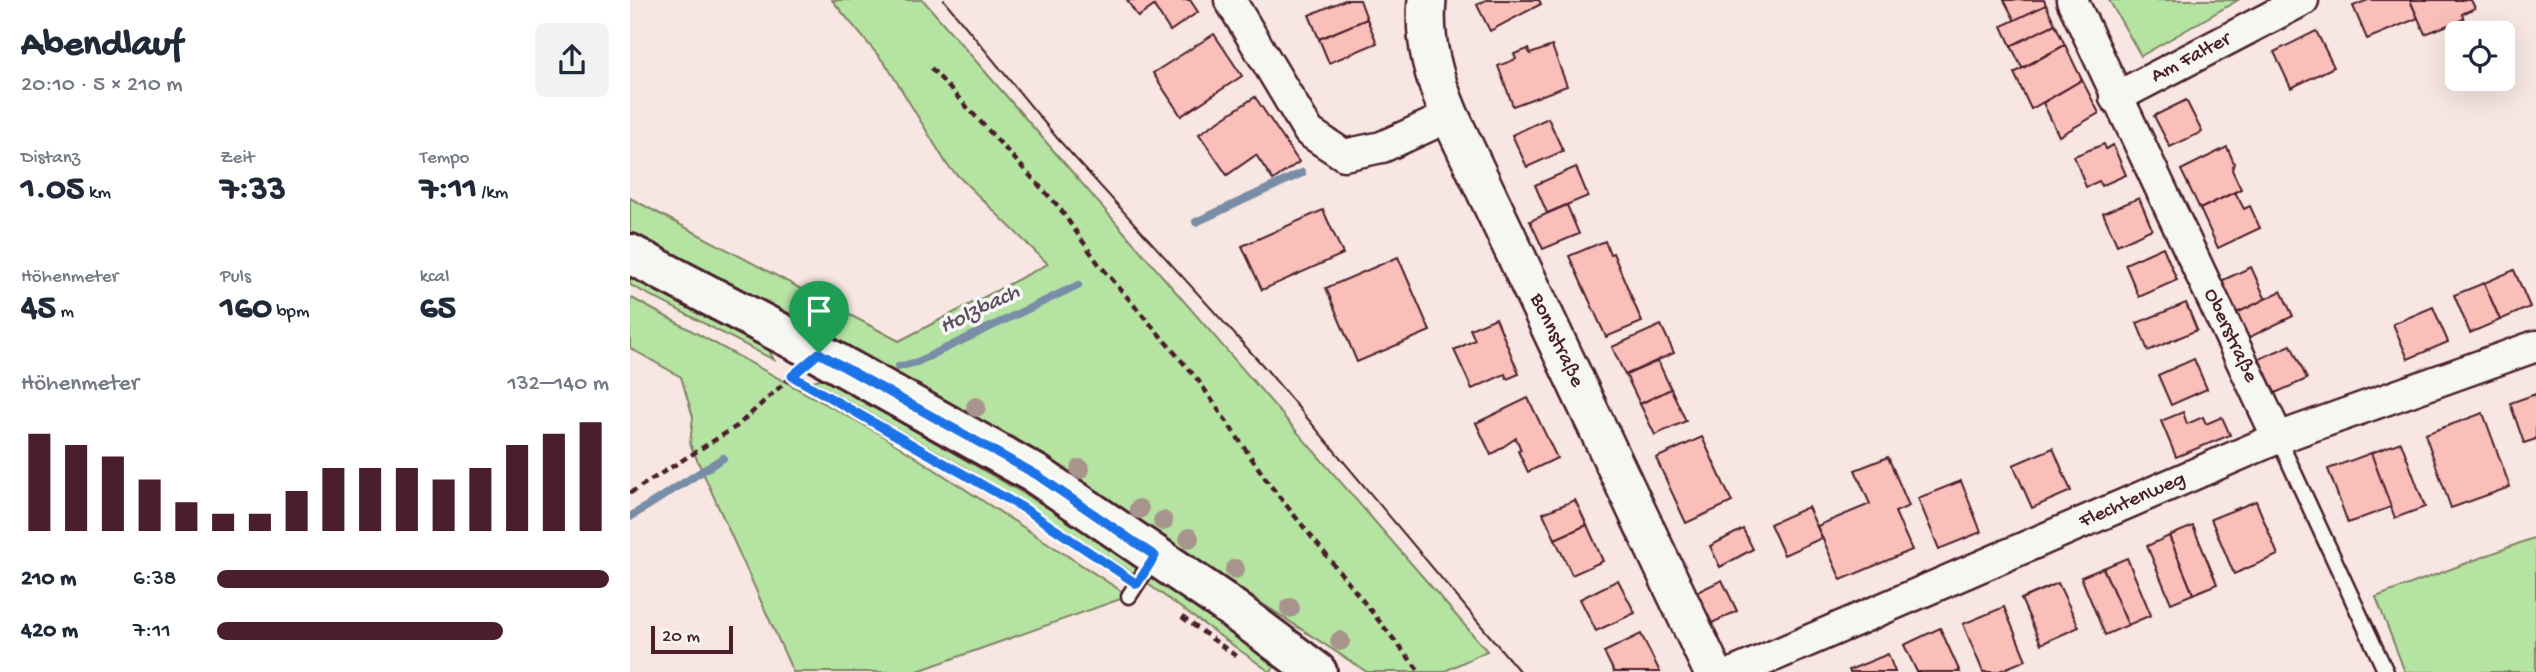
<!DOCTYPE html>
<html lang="de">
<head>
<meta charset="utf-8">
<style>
  body { margin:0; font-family:"Gochi Hand",sans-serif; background:#f2f2f3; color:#1f2937; height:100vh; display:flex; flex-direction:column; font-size:26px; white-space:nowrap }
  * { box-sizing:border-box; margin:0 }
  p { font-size:23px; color:#747a83 }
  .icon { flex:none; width:38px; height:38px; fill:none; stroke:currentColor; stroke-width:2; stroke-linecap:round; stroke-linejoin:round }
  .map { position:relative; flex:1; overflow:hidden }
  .sheet { display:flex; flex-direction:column; background:#fff; width:630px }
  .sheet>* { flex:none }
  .buttons { position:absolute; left:1815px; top:21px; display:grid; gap:14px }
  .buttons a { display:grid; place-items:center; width:70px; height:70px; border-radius:10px; background:#fff; box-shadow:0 7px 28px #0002; font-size:35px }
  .scale { position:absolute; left:21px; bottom:18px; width:82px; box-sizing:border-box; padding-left:7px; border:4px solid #4a1f2b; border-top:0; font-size:19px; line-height:24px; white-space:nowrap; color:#4a1f2b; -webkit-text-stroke:5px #f6f6f2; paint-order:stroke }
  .pin { position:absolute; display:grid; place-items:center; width:60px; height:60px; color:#fff; margin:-72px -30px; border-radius:50% 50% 50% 0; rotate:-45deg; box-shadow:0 0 7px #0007 }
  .pin .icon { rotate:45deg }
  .round { display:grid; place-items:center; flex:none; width:74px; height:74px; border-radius:10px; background:#f2f2f3 }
  .summary { display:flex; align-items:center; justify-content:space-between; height:119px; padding:0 21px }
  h1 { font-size:38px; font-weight:700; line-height:52px }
  .metrics { display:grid; grid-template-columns:repeat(3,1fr); gap:10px; height:119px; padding:7px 21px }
  .metrics div { display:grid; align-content:center }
  .metrics b { font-size:35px; font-weight:700 }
  .metrics small { font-size:19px; font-weight:400 }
  .metrics p { font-size:19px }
  .chart { height:196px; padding:14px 21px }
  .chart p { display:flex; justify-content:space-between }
  .chart svg { width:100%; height:126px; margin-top:7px; stroke:#4a1f2b; stroke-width:6 }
  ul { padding:0 21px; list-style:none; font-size:23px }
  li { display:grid; grid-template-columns:112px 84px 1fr; align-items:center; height:52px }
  li i { height:18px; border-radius:9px; background:#4a1f2b }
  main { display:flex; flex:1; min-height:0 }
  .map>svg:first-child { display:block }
  .green { fill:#b5e4a2; stroke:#808266; stroke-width:2 }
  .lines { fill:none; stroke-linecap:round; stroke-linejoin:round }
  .stream { stroke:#798da7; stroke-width:8 }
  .building { fill:#fabfb9; stroke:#4a1f2b; stroke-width:2 }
  .service-casing { stroke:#4a1f2b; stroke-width:19 }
  .minor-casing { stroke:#4a1f2b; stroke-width:35 }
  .tertiary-casing { stroke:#4a1f2b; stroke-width:42 }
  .secondary-casing { stroke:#4a1f2b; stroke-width:44 }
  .path { stroke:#4a1f2b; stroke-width:4.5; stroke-dasharray:7 5; stroke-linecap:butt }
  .service { stroke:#f6f6f2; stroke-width:14 }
  .minor { stroke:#f6f6f2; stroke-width:30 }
  .tertiary { stroke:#f6f6f2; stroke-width:37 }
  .secondary { stroke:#f6f6f2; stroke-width:38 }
  .tram { stroke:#4a1f2b; stroke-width:2 }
  .tree { fill:#a7948d }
  .route-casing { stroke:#fff; stroke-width:14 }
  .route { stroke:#1a73e8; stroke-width:9 }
  .labels { text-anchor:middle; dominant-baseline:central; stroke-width:7; stroke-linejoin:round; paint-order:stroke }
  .street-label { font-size:21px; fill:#4a1f2b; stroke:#f6f6f2 }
  .water-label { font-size:23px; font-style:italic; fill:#5e4d5f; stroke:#f6f6f2 }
</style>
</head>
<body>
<main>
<section class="sheet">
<div class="summary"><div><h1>Abendlauf</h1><p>20:10 · 5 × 210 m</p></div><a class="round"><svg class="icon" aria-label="share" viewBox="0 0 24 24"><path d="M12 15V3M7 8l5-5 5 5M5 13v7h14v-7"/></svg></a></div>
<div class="metrics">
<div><p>Distanz</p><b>1.05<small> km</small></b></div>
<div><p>Zeit</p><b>7:33</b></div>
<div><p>Tempo</p><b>7:11<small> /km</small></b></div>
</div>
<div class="metrics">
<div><p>Höhenmeter</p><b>45<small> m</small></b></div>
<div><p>Puls</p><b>160<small> bpm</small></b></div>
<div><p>kcal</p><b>65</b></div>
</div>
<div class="chart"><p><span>Höhenmeter</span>132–140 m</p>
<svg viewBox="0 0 160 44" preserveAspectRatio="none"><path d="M5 44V10M15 44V14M25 44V18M35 44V26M45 44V34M55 44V38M65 44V38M75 44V30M85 44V22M95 44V22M105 44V22M115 44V26M125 44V22M135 44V14M145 44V10M155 44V6"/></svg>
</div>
<ul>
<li><b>210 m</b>6:38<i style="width:100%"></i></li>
<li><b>420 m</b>7:11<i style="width:73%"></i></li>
</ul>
</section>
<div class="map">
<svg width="1906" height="672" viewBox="0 0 1906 672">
  <rect width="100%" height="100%" fill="#f7e6e1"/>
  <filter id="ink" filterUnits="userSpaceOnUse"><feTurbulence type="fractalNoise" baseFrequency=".0143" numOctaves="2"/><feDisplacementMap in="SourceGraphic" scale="14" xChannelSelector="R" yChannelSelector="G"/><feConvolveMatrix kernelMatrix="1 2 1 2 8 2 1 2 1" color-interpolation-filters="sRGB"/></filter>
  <g filter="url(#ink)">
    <g class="green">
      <path d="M202,0H293L857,651L813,672H737L392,447L0,235V198L269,341L418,264L318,166L257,66Z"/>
      <path d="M1479,0H1608L1511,56Z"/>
      <path d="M0,276L124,340L139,350L144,360L0,285Z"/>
      <path d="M0,297L247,432L499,596L285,672H163L60,444L63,417L51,377L0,348Z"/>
      <path d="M193,378L431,515L509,566L504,574L338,469L183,381Z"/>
      <path d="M1906,537V672H1775L1746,597Z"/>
      <path d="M524,576L645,666L640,672L518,584Z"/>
    </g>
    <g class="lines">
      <g class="stream">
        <path d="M566,222L672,173"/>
        <path d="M268,367L287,362L448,285"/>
        <path d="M0,517L93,458"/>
      </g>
    </g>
    <g class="building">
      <path d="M497,0H560L568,12L540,31L524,6L508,17Z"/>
      <path d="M715,0H730L737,19L689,39L679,15Z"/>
      <path d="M856,0H909L911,4L860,31L847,5Z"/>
      <path d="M1374,0H1414L1416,5L1385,21Z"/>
      <path d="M1738,0H1780L1788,18L1737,39L1723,6Z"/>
      <path d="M1780,0H1841L1845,8L1832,14L1834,19L1795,34Z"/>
      <path d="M1416,5L1425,24L1381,46L1372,26Z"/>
      <path d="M737,19L747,43L699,63L689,39Z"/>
      <path d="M1425,24L1435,45L1392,68L1381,46Z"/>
      <path d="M1686,31L1704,67L1661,88L1644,52Z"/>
      <path d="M584,34L612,76L551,116L523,73Z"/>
      <path d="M1435,45L1452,80L1401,109L1384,73Z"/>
      <path d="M922,46L937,86L883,106L868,66L886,59L884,54L898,49L900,54Z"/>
      <path d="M1452,80L1469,113L1429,136L1413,103Z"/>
      <path d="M625,97L669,162L643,180L626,155L597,175L569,134Z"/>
      <path d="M1556,100L1572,132L1540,147L1524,116Z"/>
      <path d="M918,118L933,151L897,167L882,135Z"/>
      <path d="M1474,144L1476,149L1483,145L1496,175L1471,186L1469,181L1456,187L1444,156Z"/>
      <path d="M1597,147L1604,163L1602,170L1611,189L1570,209L1551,170Z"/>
      <path d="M946,167L958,196L917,213L905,185Z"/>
      <path d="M1605,192L1614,209L1620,206L1630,228L1588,248L1570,209Z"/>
      <path d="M1509,198L1522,229L1487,245L1473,213Z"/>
      <path d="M937,205L949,234L913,249L900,221Z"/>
      <path d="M693,210L713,254L632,290L612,246Z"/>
      <path d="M975,241L980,254L983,253L1012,322L976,337L939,256Z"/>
      <path d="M1533,247L1547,280L1509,297L1495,264Z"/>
      <path d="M768,257L800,331L727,362L696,288Z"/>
      <path d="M1621,267L1636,300L1607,313L1591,281Z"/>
      <path d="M1884,270L1900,307L1870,320L1854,283Z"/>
      <path d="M1854,283L1870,320L1840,333L1824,295Z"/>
      <path d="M1651,291L1663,316L1618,338L1607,313Z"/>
      <path d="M1556,303L1567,330L1518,351L1507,323Z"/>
      <path d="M1803,307L1818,342L1778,359L1763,324Z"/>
      <path d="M866,318L889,374L877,379L875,374L842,389L824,350L845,340L840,329Z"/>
      <path d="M1031,325L1044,353L995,375L982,347Z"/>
      <path d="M1661,345L1677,379L1645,393L1629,359Z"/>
      <path d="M1564,359L1577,389L1541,405L1528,375Z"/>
      <path d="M1028,361L1041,389L1010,404L996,375Z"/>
      <path d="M1041,389L1056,421L1025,435L1010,404Z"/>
      <path d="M1906,394V439L1894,443L1880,403Z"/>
      <path d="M898,398L927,458L898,472L888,451L891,450L886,438L861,455L846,423Z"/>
      <path d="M1553,412L1557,424L1573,417L1576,424L1592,417L1600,435L1546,457L1531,421Z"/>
      <path d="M1853,413L1880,487L1821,508L1795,434Z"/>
      <path d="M1072,437L1102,502L1056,523L1026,458Z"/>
      <path d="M1771,442L1795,507L1765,518L1741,453Z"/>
      <path d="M1423,448L1441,491L1402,508L1383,465Z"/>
      <path d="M1741,453L1761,507L1718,523L1698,469Z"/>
      <path d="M1258,457L1279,506L1265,512L1282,550L1211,580L1187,526L1240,504L1225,470Z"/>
      <path d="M1331,481L1351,532L1309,549L1288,498Z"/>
      <path d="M945,500L957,525L925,539L913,513Z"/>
      <path d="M1626,501L1648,555L1604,574L1581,519Z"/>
      <path d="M1178,507L1192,538L1154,555L1140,524Z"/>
      <path d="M957,525L973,561L942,575L925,539Z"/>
      <path d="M1563,526L1587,584L1563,594L1539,536Z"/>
      <path d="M1113,529L1123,549L1090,567L1080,546Z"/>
      <path d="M1539,536L1563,594L1541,603L1517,546Z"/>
      <path d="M1497,558L1521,615L1498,625L1473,568Z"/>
      <path d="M1473,568L1498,625L1475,635L1451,577Z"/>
      <path d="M988,580L1005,613L966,631L950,599Z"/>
      <path d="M1092,580L1107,611L1080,624L1065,593Z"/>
      <path d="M1428,583L1449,627L1411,644L1391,599Z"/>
      <path d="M1374,607L1396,660L1367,672H1353L1333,624Z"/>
      <path d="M1310,628L1330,672H1287L1274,645Z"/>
      <path d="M1011,634L1030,672H984L974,652Z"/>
      <path d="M1258,654L1265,672H1220L1219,670Z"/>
    </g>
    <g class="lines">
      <g class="service-casing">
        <g id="service">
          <path d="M1648,438L1756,672"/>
          <path d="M499,596L525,556"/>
        </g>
      </g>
      <g class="minor-casing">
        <g id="minor">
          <path d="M600,0L679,132L714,155L752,147L820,116"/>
          <path id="s1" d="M1442,0L1648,438"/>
          <path id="s2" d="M1485,98L1673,0"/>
          <path id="s3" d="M1106,672L1648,438L1906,346"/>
        </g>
      </g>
      <g class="tertiary-casing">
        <g id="tertiary">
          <path id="s4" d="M797,0C793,42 804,78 820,116L1083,672"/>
        </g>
      </g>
      <g class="secondary-casing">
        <path id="secondary" d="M0,254L189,353L407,475L592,601L687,672"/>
      </g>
      <g class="path">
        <path d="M301,68L428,206L468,263L568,380L640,485L790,672"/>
        <path d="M0,493L107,426L163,375"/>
        <path d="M552,617L610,659"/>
      </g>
      <use href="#service" class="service"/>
      <use href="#minor" class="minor"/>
      <use href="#tertiary" class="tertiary"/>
      <use href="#secondary" class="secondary"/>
      <path class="tram" d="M314,0L427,138L636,369L890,672"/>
    </g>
    <g class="tree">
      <circle cx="346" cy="407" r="10"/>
      <circle cx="450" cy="469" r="10"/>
      <circle cx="509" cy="509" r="10"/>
      <circle cx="533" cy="521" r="10"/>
      <circle cx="559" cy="538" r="10"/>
      <circle cx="605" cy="569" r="10"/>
      <circle cx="660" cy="608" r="10"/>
      <circle cx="710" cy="641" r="10"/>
    </g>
  </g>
  <g class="lines" filter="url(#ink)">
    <g class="route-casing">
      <path id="route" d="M189,353L407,475L525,556L507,584L395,509L162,376Z"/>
    </g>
    <use href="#route" class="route"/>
  </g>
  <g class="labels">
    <g class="street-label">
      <text stroke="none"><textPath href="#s2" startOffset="86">Am Falter</textPath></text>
      <text stroke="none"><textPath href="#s1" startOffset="371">Oberstraße</textPath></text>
      <text stroke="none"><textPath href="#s4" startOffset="368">Bonnstraße</textPath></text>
      <text stroke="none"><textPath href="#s3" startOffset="432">Flechtenweg</textPath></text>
    </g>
    <g class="water-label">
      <text transform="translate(350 310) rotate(-26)">Holzbach</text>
    </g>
  </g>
</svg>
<div class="buttons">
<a><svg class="icon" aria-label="locate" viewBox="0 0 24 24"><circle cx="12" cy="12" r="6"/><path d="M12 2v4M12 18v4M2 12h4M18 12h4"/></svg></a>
</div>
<div class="scale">20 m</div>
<div class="pin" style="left:189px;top:353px;background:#1e9e55"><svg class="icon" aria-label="arrive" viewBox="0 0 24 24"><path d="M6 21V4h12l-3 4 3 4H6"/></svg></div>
</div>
</main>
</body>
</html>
